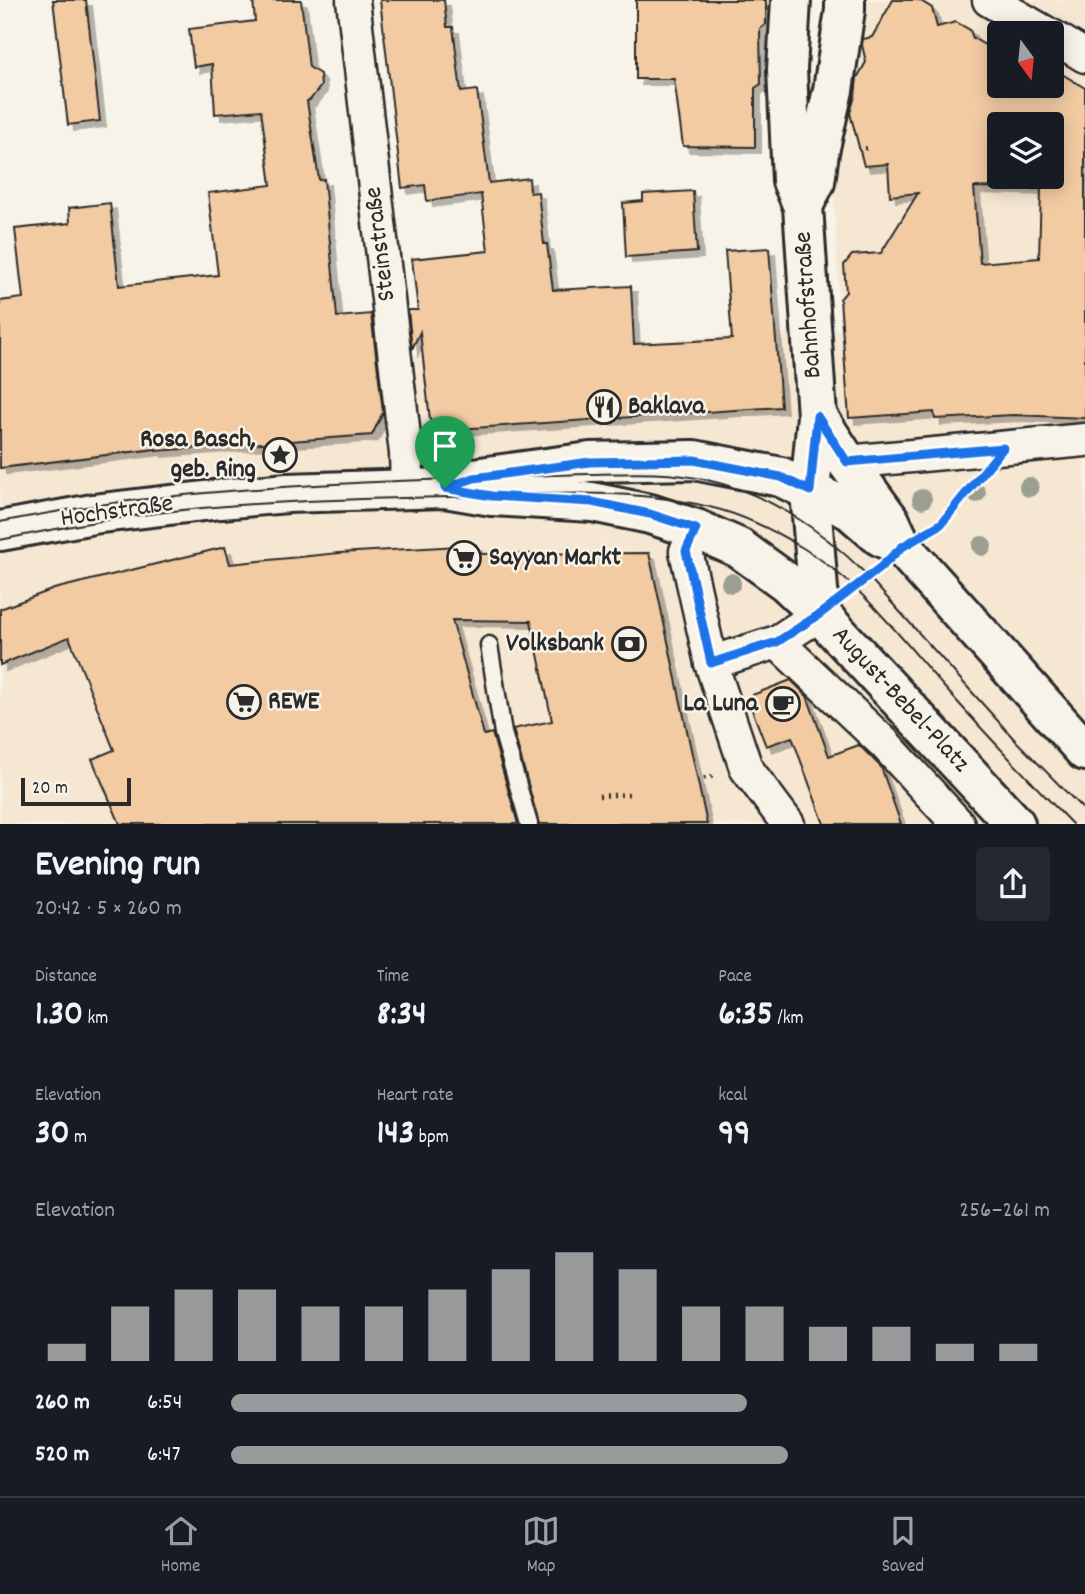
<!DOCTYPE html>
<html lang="en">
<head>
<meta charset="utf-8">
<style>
  body { margin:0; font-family:Dekko,sans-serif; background:#242831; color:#f1f3f6; height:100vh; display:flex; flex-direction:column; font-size:26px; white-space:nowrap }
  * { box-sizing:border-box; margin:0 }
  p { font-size:23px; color:#9ea1a6 }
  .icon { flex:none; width:38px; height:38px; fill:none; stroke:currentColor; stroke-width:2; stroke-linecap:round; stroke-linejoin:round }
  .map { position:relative; height:824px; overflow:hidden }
  .details { display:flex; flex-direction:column; background:#171b24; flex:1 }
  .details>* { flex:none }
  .needle { width:46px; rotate:165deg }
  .fabs { position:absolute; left:987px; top:21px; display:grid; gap:14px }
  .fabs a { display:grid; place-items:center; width:77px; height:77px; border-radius:7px; background:#171b24; box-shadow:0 4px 18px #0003; font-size:35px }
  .scale { position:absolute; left:21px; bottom:18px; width:110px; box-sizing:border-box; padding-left:7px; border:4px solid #2b2b2b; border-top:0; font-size:19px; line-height:24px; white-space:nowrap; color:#2b2b2b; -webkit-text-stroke:5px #f7f3e8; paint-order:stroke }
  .pin { position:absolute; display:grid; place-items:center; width:60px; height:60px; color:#fff; margin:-72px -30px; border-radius:50% 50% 50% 0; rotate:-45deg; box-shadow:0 0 7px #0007 }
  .pin .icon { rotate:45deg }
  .round { display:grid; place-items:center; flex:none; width:74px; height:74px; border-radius:7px; background:#242831 }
  .headline { display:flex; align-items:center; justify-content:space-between; height:119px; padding:0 35px }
  h1 { font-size:38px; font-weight:700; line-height:52px }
  .stats { display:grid; grid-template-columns:repeat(3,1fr); gap:10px; height:119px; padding:7px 35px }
  .stats div { display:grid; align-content:center }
  .stats b { font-size:35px; font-weight:700 }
  .stats small { font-size:19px; font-weight:400 }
  .stats p { font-size:19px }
  .chart { height:196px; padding:14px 35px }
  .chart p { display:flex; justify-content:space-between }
  .chart svg { width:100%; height:126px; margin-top:7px; stroke:#98999b; stroke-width:6 }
  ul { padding:0 35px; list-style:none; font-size:23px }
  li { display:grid; grid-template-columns:112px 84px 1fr; align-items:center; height:52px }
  li i { height:18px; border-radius:9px; background:#98999b }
  .tab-bar { display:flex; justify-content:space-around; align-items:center; height:98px; border-top:2px solid #363941; background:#171b24; font-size:19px; color:#9ea1a6 }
  .tab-bar a { display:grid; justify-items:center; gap:4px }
  .tab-bar .active { color:#98999b }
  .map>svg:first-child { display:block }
  .built { fill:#f6e7d3; fill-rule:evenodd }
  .building { fill:#f2cba2; stroke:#2b2b2b; stroke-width:2; fill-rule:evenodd; filter:url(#shadow) }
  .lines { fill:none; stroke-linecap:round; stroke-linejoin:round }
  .lane-casing { stroke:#2b2b2b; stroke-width:21 }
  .street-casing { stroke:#2b2b2b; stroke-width:37 }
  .secondary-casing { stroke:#2b2b2b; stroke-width:44 }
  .path { stroke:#2b2b2b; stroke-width:4.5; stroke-dasharray:2 5; stroke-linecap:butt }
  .lane { stroke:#f7f3e8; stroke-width:16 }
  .street { stroke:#f7f3e8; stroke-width:32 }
  .secondary { stroke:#f7f3e8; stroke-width:38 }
  .tram { stroke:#2b2b2b; stroke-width:2 }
  .tree { fill:#9a9f92 }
  .route-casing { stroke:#fff; stroke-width:14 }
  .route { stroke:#1a73e8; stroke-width:9 }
  .labels { text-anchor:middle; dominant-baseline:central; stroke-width:5; stroke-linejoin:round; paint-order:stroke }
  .street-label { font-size:26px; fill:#2b2b2b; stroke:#f7f3e8 }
  .poi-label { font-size:26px; font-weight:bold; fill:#2b2b2b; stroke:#f7f3e8; text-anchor:start }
</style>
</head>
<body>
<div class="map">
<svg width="1085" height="824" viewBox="0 0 1085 824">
  <defs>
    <filter id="shadow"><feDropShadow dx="6" dy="6" stdDeviation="0" flood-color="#0004"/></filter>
  </defs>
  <rect width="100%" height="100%" fill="#f7f3e8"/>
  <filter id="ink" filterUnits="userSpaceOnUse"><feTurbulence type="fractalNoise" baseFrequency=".0143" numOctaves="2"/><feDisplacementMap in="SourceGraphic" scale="14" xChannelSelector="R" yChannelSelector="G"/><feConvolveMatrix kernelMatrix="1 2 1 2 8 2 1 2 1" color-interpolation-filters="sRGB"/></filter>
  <g filter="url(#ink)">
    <path class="built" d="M864,0H1085V824H0V398L182,370L840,329L834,191ZM999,33H1052V86H999ZM999,124H1052V177H999Z"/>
    <g class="building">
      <path d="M53,0H86L100,121L68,125Z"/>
      <path d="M253,0H301L309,67L320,74L321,86L310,100L307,101L319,180L324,179L337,317L371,314L383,412L372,435L156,451V449L0,468V301L23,298L15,229L70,223L69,208L110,203L119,286L218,275L208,193L271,185L261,110L215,114L212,64L194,67L189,29L255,21Z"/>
      <path d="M380,0H444L447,27H453L461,92L477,90L489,183L529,178L530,193L538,192L544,244H547L553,290L631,286L634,344L732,339L725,251L769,248L781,407L443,430L430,420L420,332L412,349L408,310H418L412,259L488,251L481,194L427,201L425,185L402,188Z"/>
      <path d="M636,0H766V24L760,29L761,84L755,88V147L683,146L674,79H636Z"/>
      <path d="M893,0H919L932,8L937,27L956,22L970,30L973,38L999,53V86H1052V68L1085,88V418L1014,415L935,419L934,412L849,418L840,299L846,292L844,265L852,255L881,253L918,193L890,196L888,164L864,166L850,113L855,96L857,78L866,62L862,45L863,39L872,37ZM999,124H1052V177H999ZM974,187L1041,189L1039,258L980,263Z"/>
      <path d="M693,191L697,252L626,257L623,203L643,201V194Z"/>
      <path d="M476,545V554L649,553L707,824H539L513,729L552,721L531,621L452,620L484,735L492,733L518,824H120L92,759L114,750L69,637L0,665V609L54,589L225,547L230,564L339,553Z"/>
      <path d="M791,680L807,696L829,756L859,745L881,767L901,824H824L792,737L766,746L747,697Z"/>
    </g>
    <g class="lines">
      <g class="lane-casing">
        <path id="lane" d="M489,645L503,733L529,824"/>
      </g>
      <g class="street-casing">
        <g id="street">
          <path d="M353,0L406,453L407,488"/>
          <path d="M989,0L1046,33"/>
          <path d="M1052,36L1085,56"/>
          <path d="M847,462L1085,440"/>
          <path d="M696,529L686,551L711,663L746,768L788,824"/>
          <path d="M777,642L884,743L958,824"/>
          <path d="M711,663L777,642L820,614"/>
        </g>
      </g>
      <g class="secondary-casing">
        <g id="secondary">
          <path d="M791,0L787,69L792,181L803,206L817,416L810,491L820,614"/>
          <path d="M803,206L815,182L819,152L833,90L845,10V0"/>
          <path d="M817,416L847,462L890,521L902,547L1085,751"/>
          <path d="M473,478L590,462L694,460L781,477L850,510L880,536L902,547"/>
          <path d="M0,531L93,514L221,499L287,493L445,488L492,496L592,502L650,514L696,529L739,548L786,582L820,614L1015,824"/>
        </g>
      </g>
      <g class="path">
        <path d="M858,149L871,148"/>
        <path d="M936,527L941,524L972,486"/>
        <path d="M855,587L873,573"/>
        <path d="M697,780L714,776"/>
        <path d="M599,796L630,794"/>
      </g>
      <use href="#lane" class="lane"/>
      <use href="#street" class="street"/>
      <use href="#secondary" class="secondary"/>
      <g class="tram">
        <path d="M0,522C52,512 104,503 157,498C263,486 369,482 475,478C514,476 552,475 591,474C631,473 669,471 707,480C770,494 820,529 865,573L1015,740L1085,811"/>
        <path d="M0,540C49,530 99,520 149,514C249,501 350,499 450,497C540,495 633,485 721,510C749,518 778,533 803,548C860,582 901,638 944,687C986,734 1028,779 1072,824"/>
      </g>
    </g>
    <g class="tree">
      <circle cx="1029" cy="487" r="10"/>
      <circle cx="976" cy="493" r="10"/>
      <circle cx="922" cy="499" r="10"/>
      <circle cx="982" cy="546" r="10"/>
      <circle cx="731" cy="583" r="10"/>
    </g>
  </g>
  <g class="lines" filter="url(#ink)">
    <g class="route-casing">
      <path id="route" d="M817,416L847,462L1003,448L941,524L902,547L881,567L820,614L777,642L711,663L686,551L696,529L650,514L592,502L492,496L445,488L474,478L590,462L694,460L781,477L810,491Z"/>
    </g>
    <use href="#route" class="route"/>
  </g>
  <defs>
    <g id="restaurant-ring" transform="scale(1.75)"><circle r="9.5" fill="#f7f3e8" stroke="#2b2b2b" stroke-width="1.5"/><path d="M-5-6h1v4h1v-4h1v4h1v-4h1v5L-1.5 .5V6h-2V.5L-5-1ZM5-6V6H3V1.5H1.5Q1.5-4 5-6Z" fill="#2b2b2b"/></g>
    <g id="sight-ring" transform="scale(1.75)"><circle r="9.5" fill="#f7f3e8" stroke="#2b2b2b" stroke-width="1.5"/><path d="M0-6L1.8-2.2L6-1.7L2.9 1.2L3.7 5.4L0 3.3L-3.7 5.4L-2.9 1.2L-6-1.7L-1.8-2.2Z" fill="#2b2b2b"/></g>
    <g id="supermarket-ring" transform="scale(1.75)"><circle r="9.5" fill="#f7f3e8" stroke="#2b2b2b" stroke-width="1.5"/><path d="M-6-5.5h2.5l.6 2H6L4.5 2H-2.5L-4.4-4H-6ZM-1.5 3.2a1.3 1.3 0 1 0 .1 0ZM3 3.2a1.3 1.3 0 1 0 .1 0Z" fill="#2b2b2b"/></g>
    <g id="bank-ring" transform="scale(1.75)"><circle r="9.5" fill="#f7f3e8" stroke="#2b2b2b" stroke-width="1.5"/><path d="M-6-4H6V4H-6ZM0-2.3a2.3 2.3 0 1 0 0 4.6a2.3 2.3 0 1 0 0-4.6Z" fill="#2b2b2b"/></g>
    <g id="cafe-ring" transform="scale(1.75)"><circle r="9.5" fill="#f7f3e8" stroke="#2b2b2b" stroke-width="1.5"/><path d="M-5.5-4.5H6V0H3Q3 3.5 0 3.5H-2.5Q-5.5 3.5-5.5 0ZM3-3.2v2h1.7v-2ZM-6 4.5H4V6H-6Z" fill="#2b2b2b"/></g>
  </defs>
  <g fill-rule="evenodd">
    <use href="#restaurant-ring" x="604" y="407"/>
    <use href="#sight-ring" x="280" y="455"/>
    <use href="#supermarket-ring" x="464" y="558"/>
    <use href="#bank-ring" x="629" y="644"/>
    <use href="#supermarket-ring" x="244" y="702"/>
    <use href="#cafe-ring" x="783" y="704"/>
  </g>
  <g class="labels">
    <g class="street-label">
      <text transform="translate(381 244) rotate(-97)">Steinstraße</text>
      <text transform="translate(809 305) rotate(-94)">Bahnhofstraße</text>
      <text transform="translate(117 512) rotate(-8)">Hochstraße</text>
      <text transform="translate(900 700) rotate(47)">August-Bebel-Platz</text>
    </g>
    <g class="poi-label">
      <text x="628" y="407">Baklava</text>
      <text x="256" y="440" text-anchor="end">Rosa Basch,<tspan x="256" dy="30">geb. Ring</tspan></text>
      <text x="489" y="558">Sayyan Markt</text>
      <text x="604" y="644" text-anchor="end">Volksbank</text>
      <text x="268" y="702">REWE</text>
      <text x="758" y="704" text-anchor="end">La Luna</text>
    </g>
  </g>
</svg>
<div class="fabs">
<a><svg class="needle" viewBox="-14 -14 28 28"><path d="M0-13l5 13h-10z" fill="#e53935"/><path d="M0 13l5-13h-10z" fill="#9ea1a6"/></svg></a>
<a><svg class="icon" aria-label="layers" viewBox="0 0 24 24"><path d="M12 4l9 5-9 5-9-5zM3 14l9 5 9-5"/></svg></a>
</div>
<div class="scale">20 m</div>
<div class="pin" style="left:445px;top:488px;background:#1e9e55"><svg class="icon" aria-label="arrive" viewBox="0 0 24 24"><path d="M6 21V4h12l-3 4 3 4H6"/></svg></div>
</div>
<section class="details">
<div class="headline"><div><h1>Evening run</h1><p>20:42 · 5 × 260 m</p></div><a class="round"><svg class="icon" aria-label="share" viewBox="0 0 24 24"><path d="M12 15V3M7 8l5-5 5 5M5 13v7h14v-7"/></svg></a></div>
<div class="stats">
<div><p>Distance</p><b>1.30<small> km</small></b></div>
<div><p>Time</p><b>8:34</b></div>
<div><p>Pace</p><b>6:35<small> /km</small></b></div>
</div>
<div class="stats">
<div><p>Elevation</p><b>30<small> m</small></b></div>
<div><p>Heart rate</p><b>143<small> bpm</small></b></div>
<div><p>kcal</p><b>99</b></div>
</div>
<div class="chart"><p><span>Elevation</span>256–261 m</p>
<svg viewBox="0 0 160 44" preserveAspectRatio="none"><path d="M5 44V38M15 44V25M25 44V19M35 44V19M45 44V25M55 44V25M65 44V19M75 44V12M85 44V6M95 44V12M105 44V25M115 44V25M125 44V32M135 44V32M145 44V38M155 44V38"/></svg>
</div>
<ul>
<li><b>260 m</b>6:54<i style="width:63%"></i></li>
<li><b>520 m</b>6:47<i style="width:68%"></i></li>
</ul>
</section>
<nav class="tab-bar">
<a class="active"><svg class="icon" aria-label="home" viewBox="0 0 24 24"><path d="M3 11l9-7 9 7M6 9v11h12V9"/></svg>Home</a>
<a><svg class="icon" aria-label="map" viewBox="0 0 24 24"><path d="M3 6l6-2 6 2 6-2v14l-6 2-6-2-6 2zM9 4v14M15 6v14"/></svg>Map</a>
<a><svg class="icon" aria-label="saved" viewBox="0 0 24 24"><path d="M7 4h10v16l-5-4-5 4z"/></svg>Saved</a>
</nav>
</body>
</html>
